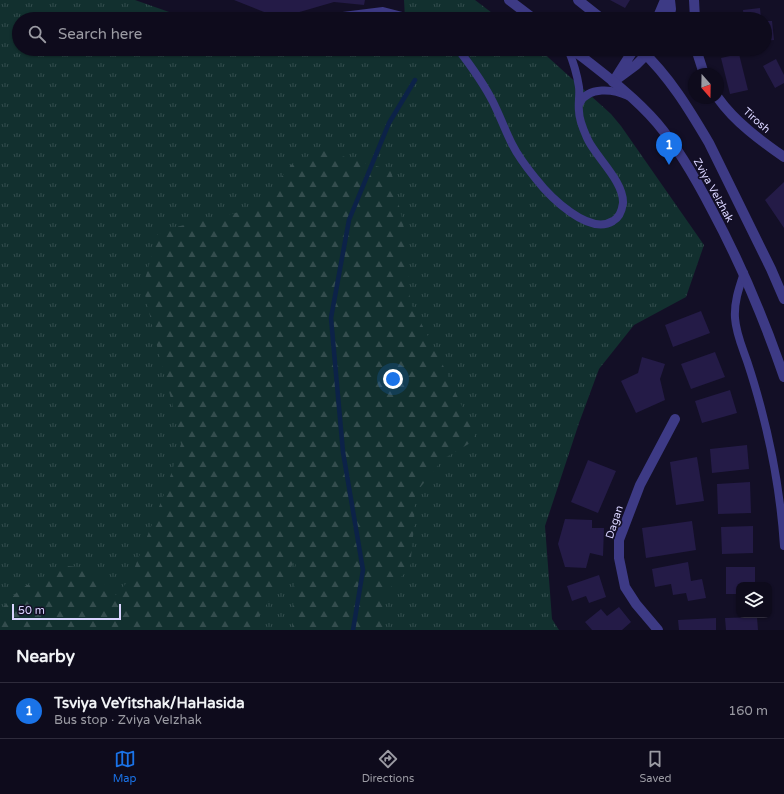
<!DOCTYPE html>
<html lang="en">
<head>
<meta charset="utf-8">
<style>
  :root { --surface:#0e0b1c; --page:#1c1929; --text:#f1f3f6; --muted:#9b9ba3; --line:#2e2b3b; --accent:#1a73e8 }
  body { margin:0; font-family:"Varela Round",sans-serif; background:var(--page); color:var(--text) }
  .controls { position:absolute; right:12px; bottom:12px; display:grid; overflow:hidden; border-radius:8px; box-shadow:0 1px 3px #0004 }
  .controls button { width:36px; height:36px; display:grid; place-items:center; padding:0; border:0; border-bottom:1px solid var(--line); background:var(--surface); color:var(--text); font:20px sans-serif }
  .compass { position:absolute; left:688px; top:68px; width:36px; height:36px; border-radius:50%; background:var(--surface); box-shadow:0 1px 3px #0004; rotate:160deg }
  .scale { position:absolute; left:12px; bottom:10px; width:109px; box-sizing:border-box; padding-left:4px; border:2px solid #d9d4ff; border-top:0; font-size:11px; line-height:14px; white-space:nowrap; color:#d9d4ff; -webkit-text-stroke:3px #130f26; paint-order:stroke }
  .you { position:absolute; left:393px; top:379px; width:14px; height:14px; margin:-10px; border:3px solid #fff; border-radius:50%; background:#1a73e8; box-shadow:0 0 0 6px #1a73e833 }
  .badge { display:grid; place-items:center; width:26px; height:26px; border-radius:50%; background:var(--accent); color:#fff; font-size:13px; font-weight:700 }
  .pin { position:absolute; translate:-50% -33px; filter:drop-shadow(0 1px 2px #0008) }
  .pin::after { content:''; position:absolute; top:21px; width:14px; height:12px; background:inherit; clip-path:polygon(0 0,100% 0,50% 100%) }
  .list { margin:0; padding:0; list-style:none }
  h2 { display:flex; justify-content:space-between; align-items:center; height:52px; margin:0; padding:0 16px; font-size:17px }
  h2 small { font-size:13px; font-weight:400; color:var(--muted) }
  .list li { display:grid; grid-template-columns:26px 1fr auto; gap:12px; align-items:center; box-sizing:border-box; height:56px; padding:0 16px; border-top:1px solid var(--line) }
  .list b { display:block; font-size:15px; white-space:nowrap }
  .list p { margin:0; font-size:13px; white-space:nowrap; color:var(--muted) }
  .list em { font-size:13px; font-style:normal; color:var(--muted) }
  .icon { flex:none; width:22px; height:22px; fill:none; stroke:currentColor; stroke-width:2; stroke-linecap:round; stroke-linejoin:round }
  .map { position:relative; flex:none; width:784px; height:630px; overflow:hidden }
  .search { position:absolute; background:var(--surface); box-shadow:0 1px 3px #0004; left:12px; right:12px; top:12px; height:44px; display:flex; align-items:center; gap:10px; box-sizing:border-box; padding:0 14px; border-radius:22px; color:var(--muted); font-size:15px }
  .sheet { height:108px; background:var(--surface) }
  nav { display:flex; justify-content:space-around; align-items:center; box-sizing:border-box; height:56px; border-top:1px solid var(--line); background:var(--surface); font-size:11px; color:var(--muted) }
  nav a { display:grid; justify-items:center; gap:2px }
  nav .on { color:var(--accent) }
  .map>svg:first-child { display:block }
</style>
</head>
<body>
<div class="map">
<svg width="784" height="630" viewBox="0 0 784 630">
  <defs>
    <pattern id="grass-tufts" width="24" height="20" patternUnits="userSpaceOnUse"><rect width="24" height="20" fill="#12302f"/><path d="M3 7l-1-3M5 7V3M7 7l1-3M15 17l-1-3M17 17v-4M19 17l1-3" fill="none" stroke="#344d4e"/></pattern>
    <pattern id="forest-firs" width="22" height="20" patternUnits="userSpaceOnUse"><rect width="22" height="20" fill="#12302f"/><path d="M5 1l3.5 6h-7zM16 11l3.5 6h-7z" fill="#344d4e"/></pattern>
  </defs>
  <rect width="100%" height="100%" fill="#130f26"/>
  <path fill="url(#grass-tufts)" d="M0,0H135L189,19H19V49H275L291,54L327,49H539L611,114L621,126L704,245L686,297L634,325L599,369L579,423L545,526L552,619L559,630H0Z
    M404,0H475L500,19H405Z"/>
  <path fill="url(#forest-firs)" d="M322,150L368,164L391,170L406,237L410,302L441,361L477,439L443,459L415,494L414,526L410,568L384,594L385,630H293L292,625L296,559L250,630H0V612L4,606L18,591L32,582L67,566L88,568L116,595L130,579L165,492L181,444L174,410L157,346L143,286L158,234L176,227L256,208L292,164Z"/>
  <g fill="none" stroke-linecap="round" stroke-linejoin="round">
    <path stroke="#0c2248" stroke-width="4.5" d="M353,630L363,570L343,452L331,318L349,220L389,123L415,80"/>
  </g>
  <path fill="#241b47" d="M234,0H365L364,5L334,2L279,18Z
    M610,0H630L625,8Z
    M760,8L761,19H744L743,10Z
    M378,16V19H361V18Z
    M765,21H772L774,40L765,41Z
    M739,54L748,90L730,94L721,58Z
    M776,59L784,75V83L775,88L763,66Z
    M784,182V228L765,200Z
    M701,311L710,333L673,347L665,325Z
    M715,352L725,377L691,389L681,364Z
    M642,357L665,364L660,379L665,400L636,413L621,381L638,373Z
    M730,390L737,413L702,423L695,401Z
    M747,445L749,469L712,473L710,449Z
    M697,457L704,501L676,505L670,462Z
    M588,460L616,471L598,513L571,502Z
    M750,482L751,513L718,514L717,484Z
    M565,519L592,520V528H604L603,556L590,553L586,568L565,567L558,544Z
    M692,521L696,550L646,558L642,528Z
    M753,526V553L722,554L721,527Z
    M688,562L691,581L702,579L706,598L688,601L686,593L673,595L671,584L655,587L652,569Z
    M726,567H755V585H739V594H726Z
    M599,575L606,597L589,603L586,596L572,601L567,586Z
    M619,607L631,622L622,630H592L585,622L601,609L607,616Z
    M757,617L758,630H726L725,618Z
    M716,618V630H679L678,620Z"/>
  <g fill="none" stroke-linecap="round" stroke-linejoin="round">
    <path stroke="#3d3a85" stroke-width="8" d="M319,19L383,11L414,19
      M458,49C471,66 484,84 493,102C500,116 505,130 512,144C518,156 527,168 536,179C550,197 589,236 613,221C619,218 622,210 623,203C624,182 597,158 588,140C584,131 579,121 579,111C578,103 580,95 579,87C577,74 573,61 568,49
      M580,103C588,86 614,89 628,96
      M744,273C739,288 734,302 735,318C736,334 743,349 748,364C753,379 757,393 761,408C773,453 781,500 784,546"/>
    <path stroke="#3d3a85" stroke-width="10" d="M694,0L695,19
      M657,19L665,0
      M669,19L671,9L670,0
      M696,49L704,74
      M615,79L634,49
      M613,82L636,65L652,49
      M718,98C735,122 760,140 784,157
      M658,630L636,604L625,587L619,558V540L640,485L675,419"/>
    <path stroke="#3d3a85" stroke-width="10" d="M509,0L534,19
      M578,0L602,19
      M572,49C600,71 634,96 657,123C679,149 696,179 712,210C741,264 764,319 784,377
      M640,49C669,76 689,109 709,143L771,269L784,299"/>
  </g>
  <g text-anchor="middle" stroke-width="3.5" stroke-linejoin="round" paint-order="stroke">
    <g font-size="11" fill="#d9d4ff" stroke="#130f26">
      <text transform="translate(757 120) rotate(42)" y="4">Tirosh</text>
      <text transform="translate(714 190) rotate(61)" y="4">Zviya VeIzhak</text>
      <text transform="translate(614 522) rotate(-72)" y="4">Dagan</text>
    </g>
  </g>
</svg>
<div class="controls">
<button><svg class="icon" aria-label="layers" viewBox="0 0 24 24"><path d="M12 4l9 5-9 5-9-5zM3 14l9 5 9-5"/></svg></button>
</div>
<svg class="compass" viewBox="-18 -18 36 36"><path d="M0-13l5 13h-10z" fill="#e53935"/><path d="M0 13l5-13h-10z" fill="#9b9ba3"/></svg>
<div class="scale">50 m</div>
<div class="you"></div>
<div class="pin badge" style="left:669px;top:165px">1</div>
<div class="search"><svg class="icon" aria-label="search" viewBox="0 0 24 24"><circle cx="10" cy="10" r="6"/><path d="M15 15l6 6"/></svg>Search here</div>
</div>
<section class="sheet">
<h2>Nearby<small></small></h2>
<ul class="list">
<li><span class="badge">1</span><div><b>Tsviya VeYitshak/HaHasida</b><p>Bus stop · Zviya VeIzhak</p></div><em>160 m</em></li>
</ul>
</section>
<nav>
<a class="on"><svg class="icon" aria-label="map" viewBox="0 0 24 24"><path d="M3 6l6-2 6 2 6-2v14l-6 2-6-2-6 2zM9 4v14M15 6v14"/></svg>Map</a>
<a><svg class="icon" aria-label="directions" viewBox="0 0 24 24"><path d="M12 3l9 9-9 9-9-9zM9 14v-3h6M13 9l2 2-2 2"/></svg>Directions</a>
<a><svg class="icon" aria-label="saved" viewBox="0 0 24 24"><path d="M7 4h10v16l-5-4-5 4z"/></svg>Saved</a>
</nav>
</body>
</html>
